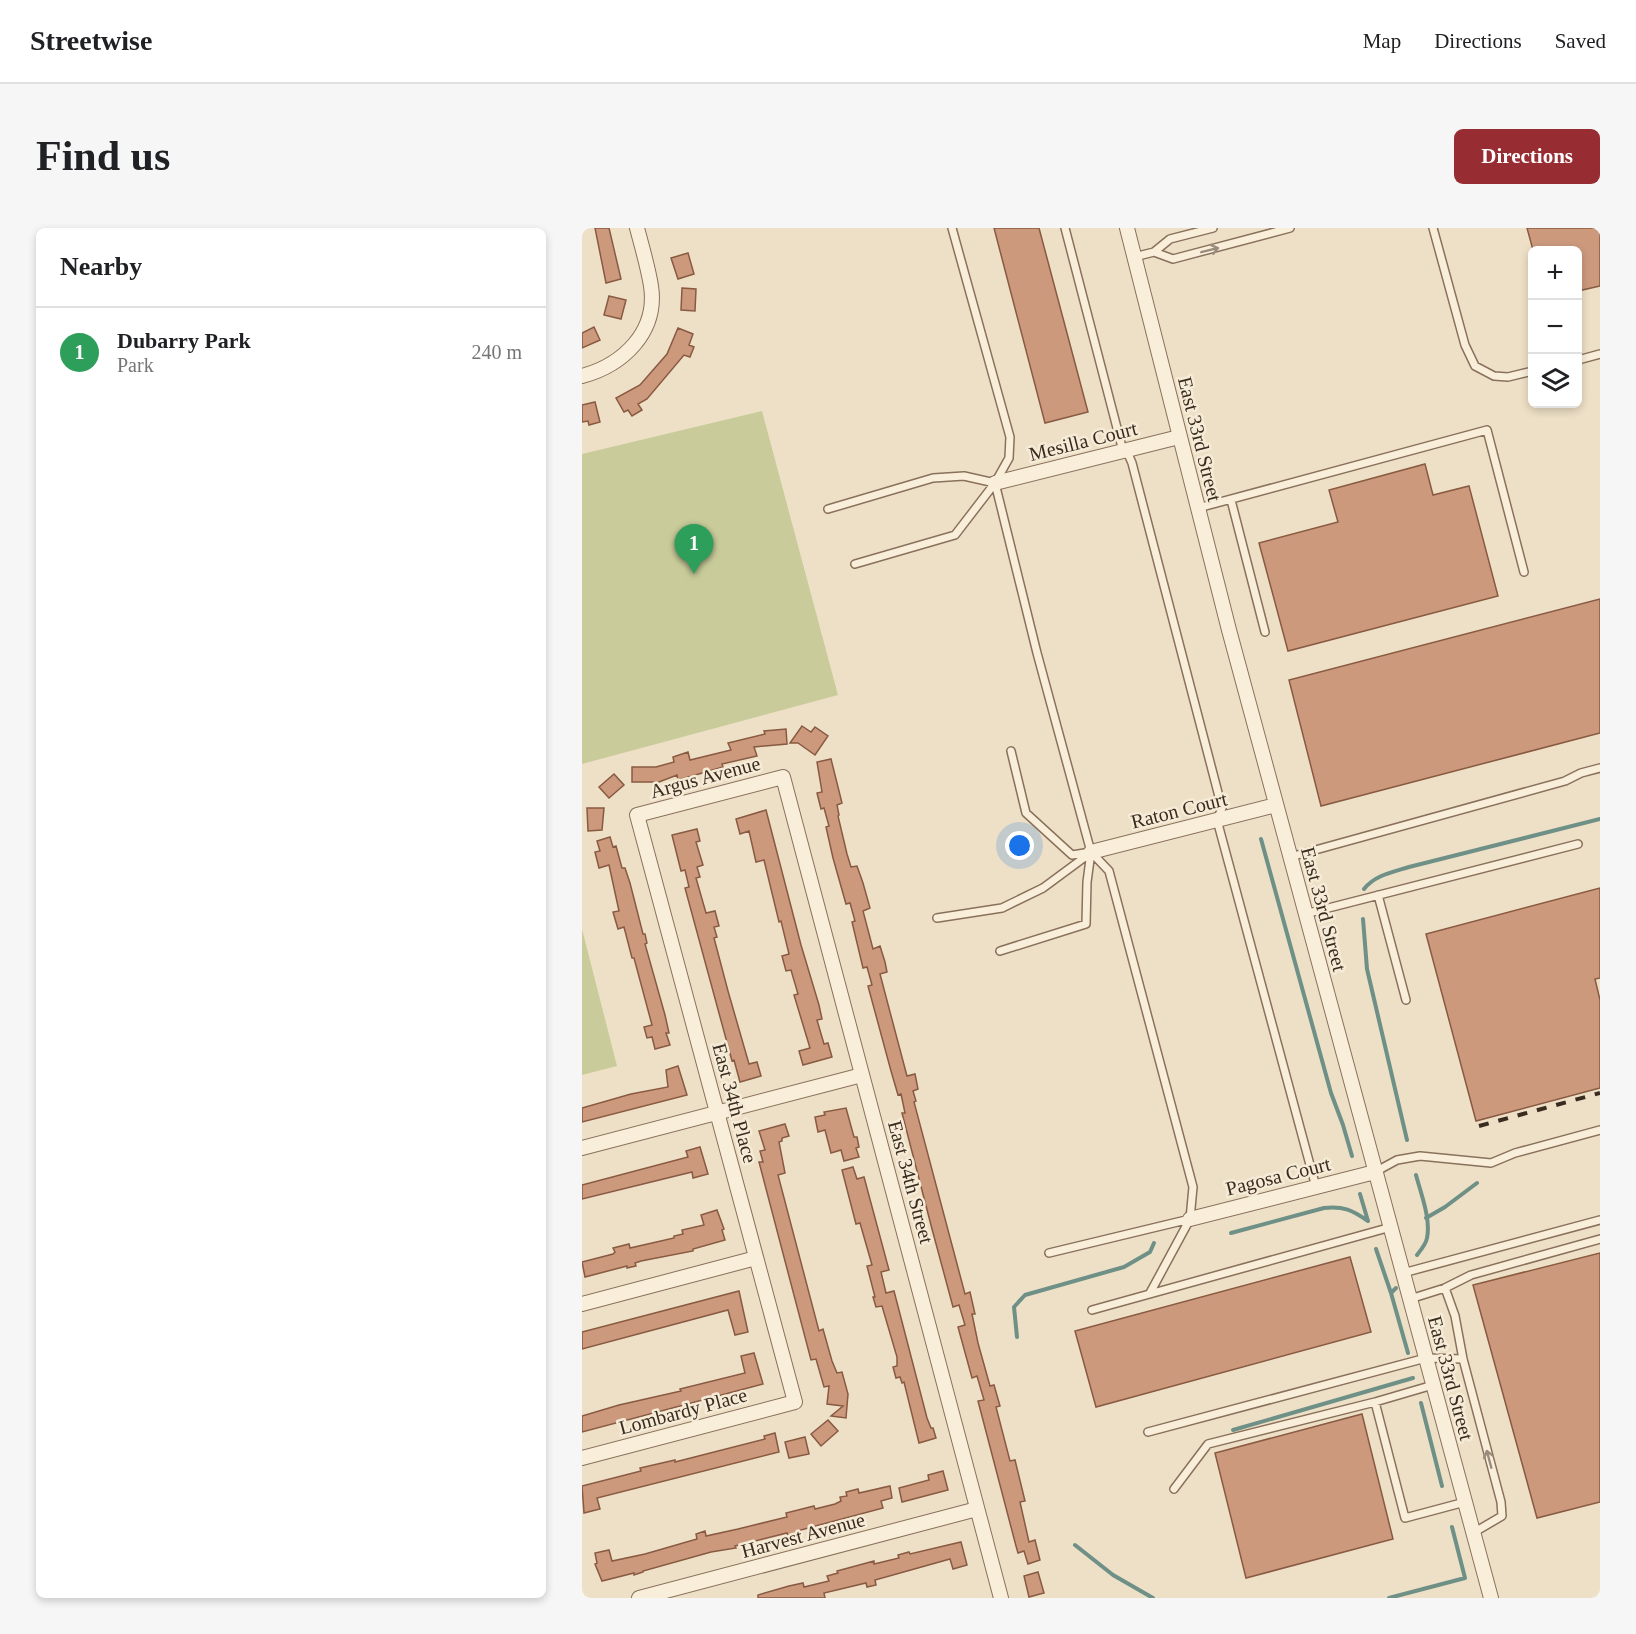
<!DOCTYPE html>
<html lang="en">
<head>
<meta charset="utf-8">
<style>
  :root { --surface:#fff; --page:#f6f6f6; --text:#202124; --muted:#757577; --line:#e0e0e0; --accent:#982c33 }
  body { margin:0; font-family:"Times New Roman",serif; background:var(--page); color:var(--text) }
  .controls { position:absolute; right:18px; top:18px; display:grid; overflow:hidden; border-radius:9px; box-shadow:0 3px 9px #0003 }
  .controls button { width:54px; height:54px; display:grid; place-items:center; padding:0; border:0; border-bottom:2px solid var(--line); background:var(--surface); color:var(--text); font:30px sans-serif }
  .you { position:absolute; left:438px; top:618px; width:21px; height:21px; margin:-15px; border:4px solid #fff; border-radius:50%; background:#1a73e8; box-shadow:0 0 0 9px #1a73e833 }
  .badge { display:grid; place-items:center; width:39px; height:39px; border-radius:50%; background:var(--accent); color:#fff; font-size:20px; font-weight:700 }
  .pin { position:absolute; translate:-50% -50px; filter:drop-shadow(0 2px 3px #0008) }
  .pin::after { content:''; position:absolute; top:32px; width:21px; height:18px; background:inherit; clip-path:polygon(0 0,100% 0,50% 100%) }
  .list { margin:0; padding:0; list-style:none }
  h2 { display:flex; justify-content:space-between; align-items:center; height:78px; margin:0; padding:0 24px; font-size:26px }
  h2 small { font-size:20px; font-weight:400; color:var(--muted) }
  .list li { display:grid; grid-template-columns:39px 1fr auto; gap:18px; align-items:center; box-sizing:border-box; height:90px; padding:0 24px; border-top:2px solid var(--line) }
  .list b { display:block; font-size:22px; white-space:nowrap }
  .list p { margin:0; font-size:20px; white-space:nowrap; color:var(--muted) }
  .list em { font-size:20px; font-style:normal; color:var(--muted) }
  .icon { flex:none; width:33px; height:33px; fill:none; stroke:currentColor; stroke-width:2; stroke-linecap:round; stroke-linejoin:round }
  .map { position:relative; flex:none; width:1018px; height:1370px; overflow:hidden; border-radius:9px }
  header { display:flex; align-items:center; gap:36px; box-sizing:border-box; height:84px; padding:0 30px; background:var(--surface); border-bottom:2px solid var(--line) }
  header strong { font-size:28px }
  nav { display:flex; gap:33px; margin-inline-start:auto; font-size:21px }
  .intro { display:flex; align-items:center; justify-content:space-between; box-sizing:border-box; height:144px; padding:0 36px }
  h1 { margin:0; font-size:42px }
  .button { padding:15px 27px; border-radius:9px; background:var(--accent); color:#fff; font-size:21px; font-weight:700 }
  main { display:flex; gap:36px; padding:0 36px }
  aside { flex:1; background:var(--surface); border-radius:9px; box-shadow:0 3px 9px #0003 }
  .map>svg:first-child { display:block }
</style>
</head>
<body>
<header>
<strong>Streetwise</strong>
<nav><a>Map</a><a>Directions</a><a>Saved</a></nav>
</header>
<div class="intro"><h1>Find us</h1><a class="button">Directions</a></div>
<main>
<aside>
<h2>Nearby<small></small></h2>
<ul class="list">
<li><span class="badge" style="background:#2e9e5b">1</span><div><b>Dubarry Park</b><p>Park</p></div><em>240 m</em></li>
</ul>
</aside>
<div class="map">
<svg width="1018" height="1370" viewBox="0 0 1018 1370">
  <rect width="100%" height="100%" fill="#eee0c6"/>
  <path fill="#c9cc9a" d="M180,183L256,467L0,536V226Z
    M0,701L35,838L0,847Z"/>
  <g fill="none" stroke-linecap="round" stroke-linejoin="round">
    <path stroke="#6e9086" stroke-width="4" d="M679,611L749,865L761,897L770,928
      M782,661C793,647 811,644 827,639L1018,591
      M781,691L785,741L825,912
      M834,947C839,966 849,991 845,1010C844,1016 839,1022 835,1027
      M778,966L786,993
      M844,990L863,979L895,955
      M649,1005L742,980C762,978 770,982 786,993
      M794,1021L809,1065
      M814,1060L809,1065L826,1125
      M435,1109L432,1079L443,1067L542,1039L568,1024L572,1015
      M839,1175L860,1258
      M651,1202L831,1150
      M493,1317L531,1347L571,1370
      M807,1370L883,1350L870,1299"/>
  </g>
  <path fill="#cc997d" stroke="#885a42" stroke-width="1.5" d="M13,0H27L39,51L24,55Z
    M412,0H457L506,184L463,195Z
    M945,0H1018V58L996,63V22H951Z
    M106,25L112,46L96,51L89,30Z
    M100,60L114,61L113,83L99,82Z
    M27,68L44,72L39,91L22,87Z
    M12,99L18,112L0,120V105Z
    M96,100L111,106L107,117L112,119L108,129L102,127L65,171L56,176L60,182L50,188L46,182L42,184L34,170L58,157L85,126Z
    M13,174L18,194L7,197L6,193L0,194V177Z
    M843,236L851,267L887,258L916,368L706,423L677,315L756,294L747,262Z
    M1018,371V505L739,578L707,452Z
    M220,498L229,504L233,499L246,508L233,527L216,515H208Z
    M204,501L205,516L172,519L175,528L140,536L141,539L96,552L95,547L77,554H50V539H74L92,534L91,529L106,524L108,532L149,522L146,515L183,506L182,503Z
    M249,531L260,575L255,577L257,587L256,588L265,626L269,639L275,638L281,655L288,680L281,683L291,721L298,718L303,734L305,744L298,746L308,784L325,848L333,846L336,861L331,863L334,873L332,874L383,1066L388,1064L393,1086H390L396,1115L408,1158L412,1157L418,1178L414,1179L428,1233L433,1232L443,1273L438,1274L447,1314L453,1312L458,1332L446,1336L442,1323L436,1325L434,1318L396,1173L402,1172L395,1148L390,1150L376,1099L383,1097L377,1077L371,1079L350,1001L320,885H323L319,866L316,867L309,843L286,758L290,757L285,739L281,740L270,694L273,693L268,675L264,676L251,630L244,599L247,598L242,580L239,581L235,565L240,564L235,534Z
    M32,546L42,557L27,570L17,559Z
    M5,580H22L20,602L6,603Z
    M184,582L219,717L237,777L240,791L235,792L242,816L246,815L250,829L221,837L217,823L228,820L212,767L216,766L209,742L204,743L200,728L207,726L199,693L197,694L182,632L174,634L167,603L158,606L154,591Z
    M115,601L118,613L114,614L121,637L115,639L118,649L114,650L124,685L133,683L137,698L132,699L135,709L132,710L146,763L167,836L175,834L179,848L158,854L152,832L150,833L103,660L107,659L103,642L99,643L90,607Z
    M28,609L31,619L34,618L40,640H43L48,655L61,706H63L65,715L63,716L83,787L87,805H84L88,817L73,821L70,809L65,810L62,799L70,797L52,730H50L42,699L36,701L31,684L37,683L27,637L17,640L13,624L18,623L15,613Z
    M1018,660V750L1013,751L1018,772V860L894,893L844,706Z
    M96,838L105,867L0,894V880L49,866L86,859L84,842Z
    M264,880L272,909H275L277,919L274,920L277,929L262,933L259,922L249,925L243,902L236,904L233,889L243,887L242,884Z
    M203,896L207,908L200,910V913L197,914L203,945L196,947L237,1103L241,1101L250,1133L255,1145L260,1144L266,1166L264,1190L249,1188L261,1178L245,1176L247,1158L242,1159L234,1131L229,1132L177,934H181L178,923L183,922L177,903Z
    M118,919L126,946L111,950L110,944L0,971V957L106,929L104,923Z
    M271,939L275,951L282,949L307,1042L299,1044L304,1065L312,1063L345,1190L349,1200H351L354,1210L337,1215L322,1154L320,1155L318,1149L314,1150L311,1139L315,1138V1129L300,1078L294,1079L291,1069H293L285,1038L290,1037L278,995L274,996L260,942Z
    M135,982L142,1001L140,1002L143,1012L111,1021V1023L59,1033L53,1035L54,1038L45,1040V1038L3,1049L0,1034L31,1026L33,1024L31,1020L47,1016L48,1020L92,1010V1008L101,1006L100,1002L122,997L119,987Z
    M1018,1025V1274L955,1290L891,1057Z
    M768,1029L789,1104L514,1179L493,1103Z
    M157,1063L166,1104L153,1107L146,1082L0,1121V1104Z
    M172,1125L181,1156L0,1204V1188L37,1177L99,1163L98,1161L163,1145L159,1128Z
    M780,1186L811,1311L664,1350L633,1225Z
    M246,1192L256,1203L239,1218L229,1206Z
    M193,1205L197,1224L15,1270L18,1281L2,1285L0,1258L59,1243L58,1240L93,1232V1234L183,1211L182,1208Z
    M223,1209L227,1226L207,1230L203,1214Z
    M361,1243L366,1262L320,1274L317,1260L347,1252L346,1247Z
    M308,1258L310,1270L299,1273L301,1280L215,1303V1306L206,1308L205,1305L153,1318L154,1320L129,1324L61,1343V1344L52,1347V1345L20,1353L13,1336L15,1335L13,1325L27,1322L30,1333L63,1326L115,1311L114,1306L123,1303L124,1308L156,1301L205,1289L204,1285L232,1278L233,1281L253,1276L259,1273L258,1269L265,1268L264,1264L276,1261L277,1265Z
    M379,1314L385,1337L371,1341L368,1331L293,1352L294,1357L285,1359L284,1355L242,1365L243,1370H176V1367L207,1358L221,1355L222,1359L247,1353L245,1348L256,1345L255,1343L292,1333V1336L317,1330L316,1327L327,1324L328,1326Z
    M456,1344L462,1365L447,1369L442,1348Z"/>
  <g fill="none" stroke-linecap="round" stroke-linejoin="round">
    <defs>
      <path id="lane" d="M483,0L541,223L547,228L550,235L640,580L635,592L734,959
        M851,0L883,117L893,138L912,148L926,149L951,143
        M572,24L591,31L708,0
        M552,29L572,24L588,11L631,0
        M996,132L1018,126
        M413,255L455,425L509,624L490,627L444,585L429,523
        M649,272L683,404
        M616,280L905,202L942,344
        M246,281L351,250L382,248L413,255
        M273,336L373,307L413,255L427,230L428,209L370,0
        M509,624L527,643L611,959L608,991L568,1065
        M708,629L983,553L999,545L1018,540
        M796,667L824,772
        M723,686L996,616
        M355,690L420,680L461,660L507,626
        M418,723L504,696L505,654L509,624
        M793,944L815,932L838,928L909,935L933,925L1018,902
        M467,1025L608,991
        M821,1045L1018,992
        M863,1060L889,1047L1018,1011
        M828,1071L863,1060L873,1088L881,1131L919,1274L920,1288L891,1305
        M510,1082L809,999
        M793,1174L823,1290L883,1274
        M566,1204L844,1130L881,1131
        M592,1261L626,1216L793,1174L851,1157"/>
      <path id="street" d="M545,0L647,402L909,1370
        M0,148C41,137 76,104 69,58C66,39 60,19 55,0
        M413,255L597,209
        M509,624L694,577
        M0,920L280,847
        M608,991L793,944
        M0,1076L174,1030
        M0,1230L213,1174L55,587L201,549L419,1370
        M57,1370L395,1281"/>
    </defs>
    <use href="#lane" stroke="#89715c" stroke-width="10"/>
    <use href="#street" stroke="#89715c" stroke-width="16"/>
    <use href="#lane" stroke="#f9eeda" stroke-width="7"/>
    <use href="#street" stroke="#f9eeda" stroke-width="14"/>
    <path stroke="#3a2b1f" stroke-width="4" stroke-dasharray="10 10" stroke-linecap="butt" d="M897,898L1018,865"/>
  </g>
  <defs><path id="oneway-shaft" d="M-6 0H5M1.5-3L5.5 0L1.5 3" fill="none" stroke-width="1.6" stroke-linecap="round" stroke-linejoin="round" transform="scale(1.5)"/></defs>
  <g stroke="#9a8c7c">
    <use href="#oneway-shaft" transform="translate(628 22) rotate(-14)"/>
    <use href="#oneway-shaft" transform="translate(907 1231) rotate(-105)"/>
  </g>
  <g text-anchor="middle" stroke-width="5" stroke-linejoin="round" paint-order="stroke">
    <g font-size="20" fill="#3a2b1f" stroke="#f5ebd6">
      <text transform="translate(618 211) rotate(76)" y="7">East 33rd Street</text>
      <text transform="translate(501 213) rotate(-14)" y="7">Mesilla Court</text>
      <text transform="translate(123 549) rotate(-15)" y="7">Argus Avenue</text>
      <text transform="translate(597 582) rotate(-14)" y="7">Raton Court</text>
      <text transform="translate(742 681) rotate(75)" y="7">East 33rd Street</text>
      <text transform="translate(153 875) rotate(75)" y="7">East 34th Place</text>
      <text transform="translate(696 948) rotate(-14)" y="7">Pagosa Court</text>
      <text transform="translate(329 954) rotate(75)" y="7">East 34th Street</text>
      <text transform="translate(869 1150) rotate(75)" y="7">East 33rd Street</text>
      <text transform="translate(101 1183) rotate(-15)" y="7">Lombardy Place</text>
      <text transform="translate(221 1307) rotate(-15)" y="7">Harvest Avenue</text>
    </g>
  </g>
</svg>
<div class="controls">
<button>+</button>
<button>−</button>
<button><svg class="icon" aria-label="layers" viewBox="0 0 24 24"><path d="M12 4l9 5-9 5-9-5zM3 14l9 5 9-5"/></svg></button>
</div>
<div class="you"></div>
<div class="pin badge" style="left:112px;top:346px;background:#2e9e5b">1</div>
</div>
</main>
</body>
</html>
